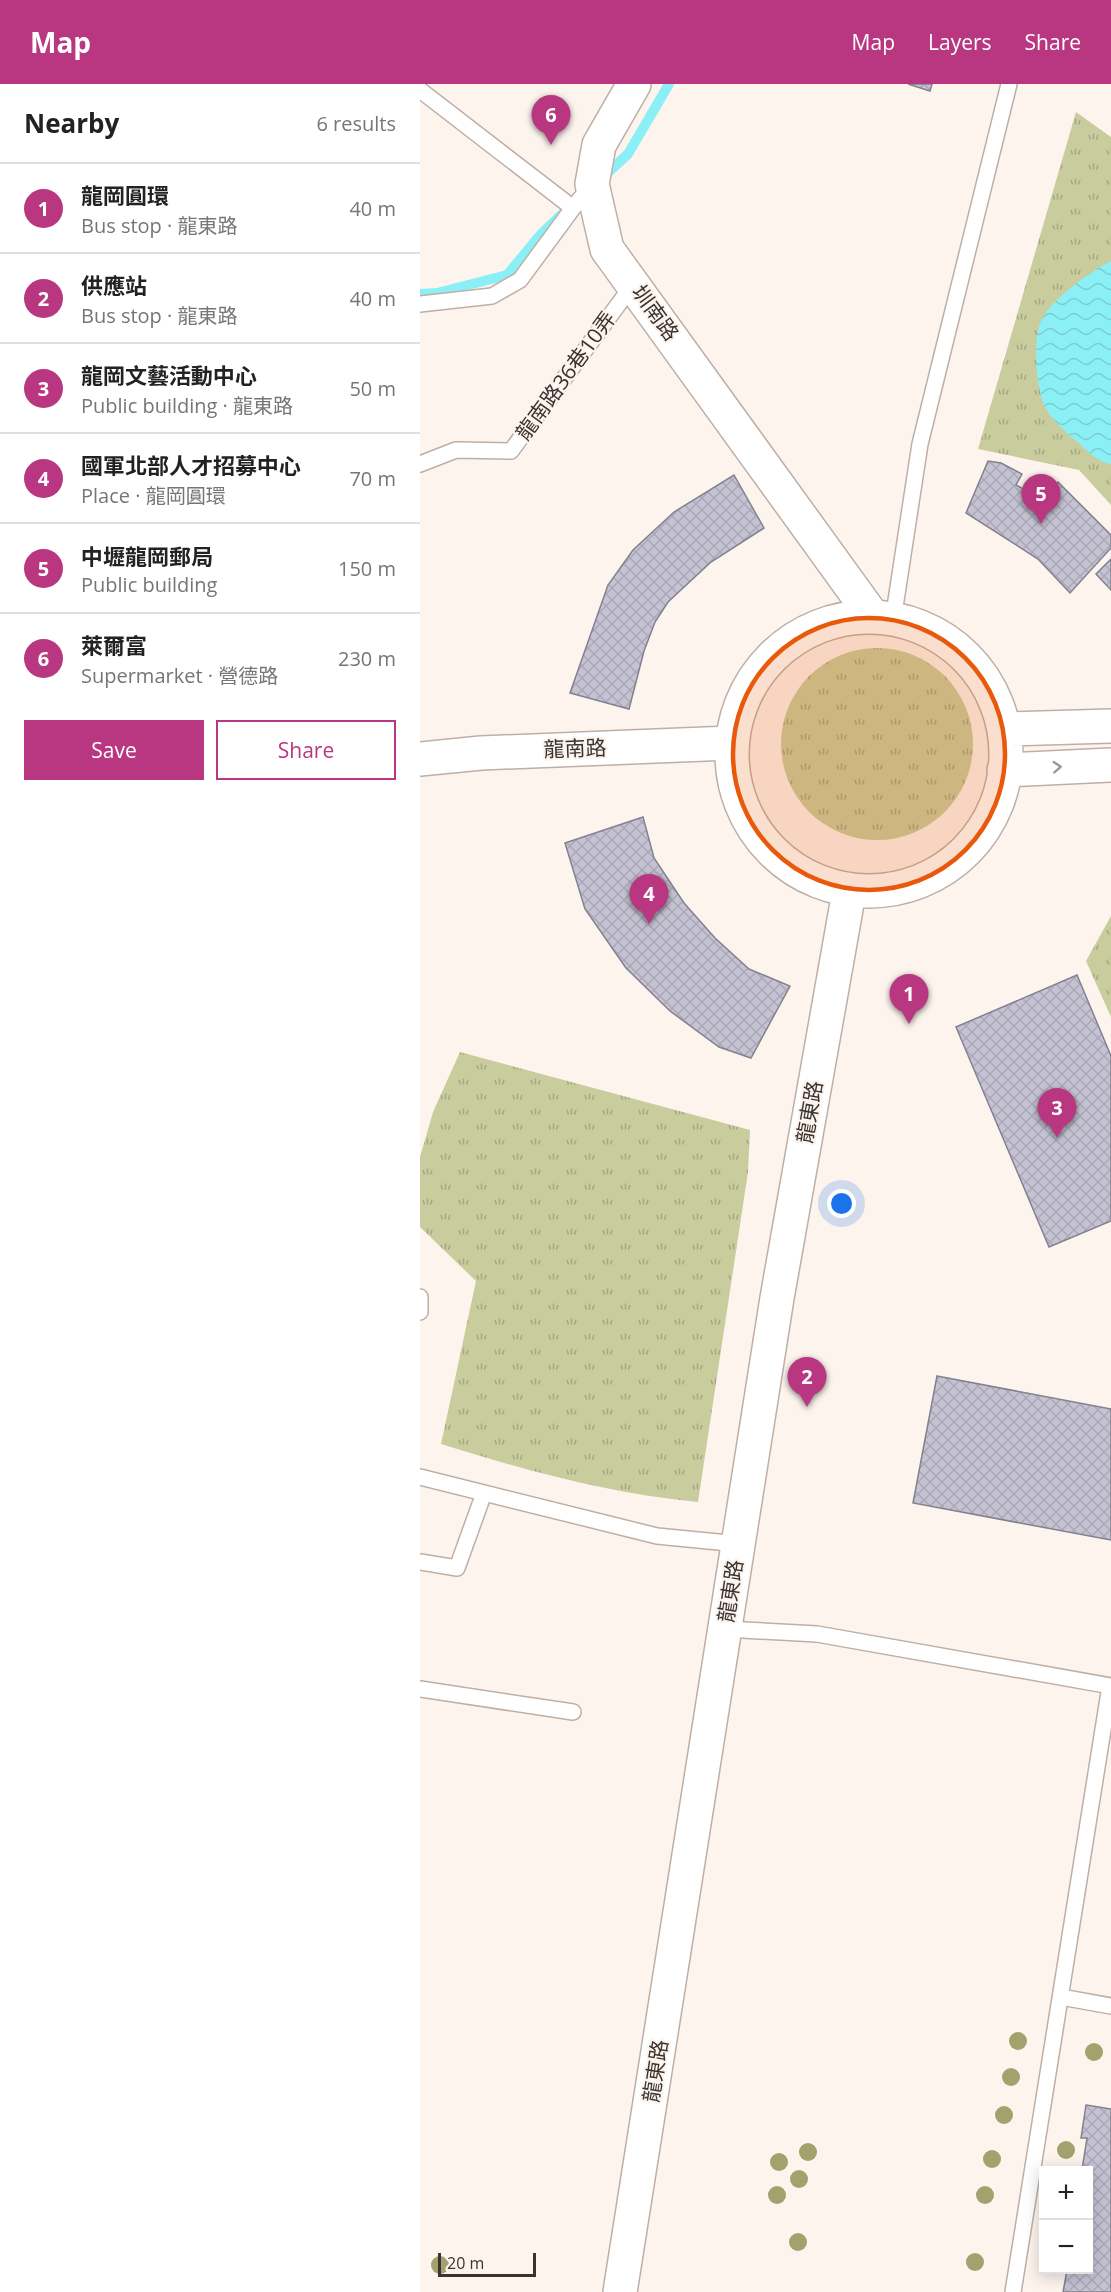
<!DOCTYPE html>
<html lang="en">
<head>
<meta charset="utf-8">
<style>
  :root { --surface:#fff; --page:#f2f2f2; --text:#222; --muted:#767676; --line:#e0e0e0; --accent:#b93780 }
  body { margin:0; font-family:"Open Sans","Noto Sans TC",sans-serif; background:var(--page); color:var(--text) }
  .controls { position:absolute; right:18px; bottom:18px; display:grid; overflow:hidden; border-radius:0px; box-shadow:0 3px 15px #0003 }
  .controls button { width:54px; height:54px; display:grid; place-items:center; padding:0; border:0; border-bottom:2px solid var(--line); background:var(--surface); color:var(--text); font:30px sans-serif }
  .scale { position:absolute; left:18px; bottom:15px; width:98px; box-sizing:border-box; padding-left:6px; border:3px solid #3a3430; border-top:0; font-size:16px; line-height:21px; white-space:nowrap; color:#3a3430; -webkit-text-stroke:4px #fdf4ee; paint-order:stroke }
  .you { position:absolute; left:422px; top:1120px; width:21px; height:21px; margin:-15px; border:4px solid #fff; border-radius:50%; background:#1a73e8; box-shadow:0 0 0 9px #1a73e833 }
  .badge { display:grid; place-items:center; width:39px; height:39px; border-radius:50%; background:var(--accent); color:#fff; font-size:20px; font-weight:700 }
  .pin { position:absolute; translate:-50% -50px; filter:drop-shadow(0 2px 3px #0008) }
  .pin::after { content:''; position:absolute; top:32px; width:21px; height:18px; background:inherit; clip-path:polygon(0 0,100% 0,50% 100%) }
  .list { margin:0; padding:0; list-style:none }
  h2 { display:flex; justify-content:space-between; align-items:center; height:78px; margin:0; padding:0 24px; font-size:26px }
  h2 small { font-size:20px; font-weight:400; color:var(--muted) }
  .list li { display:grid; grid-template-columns:39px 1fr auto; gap:18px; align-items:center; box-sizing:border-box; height:90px; padding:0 24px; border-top:2px solid var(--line) }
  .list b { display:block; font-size:22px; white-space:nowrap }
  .list p { margin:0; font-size:20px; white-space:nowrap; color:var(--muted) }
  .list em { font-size:20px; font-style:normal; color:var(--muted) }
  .actions { display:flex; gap:12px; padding:18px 24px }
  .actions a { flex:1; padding:14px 0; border:2px solid var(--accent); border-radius:0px; text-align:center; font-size:21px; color:var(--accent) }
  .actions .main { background:var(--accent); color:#fff }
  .map { position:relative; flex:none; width:691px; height:2208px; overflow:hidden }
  header { display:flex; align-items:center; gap:36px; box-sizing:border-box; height:84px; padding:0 30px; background:var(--accent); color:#fff }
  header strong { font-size:28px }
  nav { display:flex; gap:33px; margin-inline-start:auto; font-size:21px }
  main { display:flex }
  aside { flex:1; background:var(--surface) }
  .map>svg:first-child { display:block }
</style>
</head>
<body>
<header>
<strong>Map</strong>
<nav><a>Map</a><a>Layers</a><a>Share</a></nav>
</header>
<main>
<aside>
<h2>Nearby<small>6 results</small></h2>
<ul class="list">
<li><span class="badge">1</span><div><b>龍岡圓環</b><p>Bus stop · 龍東路</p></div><em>40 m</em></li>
<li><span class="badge">2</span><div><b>供應站</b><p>Bus stop · 龍東路</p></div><em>40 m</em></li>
<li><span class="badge">3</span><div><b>龍岡文藝活動中心</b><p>Public building · 龍東路</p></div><em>50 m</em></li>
<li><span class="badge">4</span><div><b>國軍北部人才招募中心</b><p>Place · 龍岡圓環</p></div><em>70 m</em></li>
<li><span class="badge">5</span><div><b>中壢龍岡郵局</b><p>Public building</p></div><em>150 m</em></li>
<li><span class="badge">6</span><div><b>萊爾富</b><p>Supermarket · 營德路</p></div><em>230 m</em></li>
</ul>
<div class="actions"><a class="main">Save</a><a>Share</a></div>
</aside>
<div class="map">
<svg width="691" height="2208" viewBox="0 0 691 2208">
  <defs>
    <pattern id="grass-tufts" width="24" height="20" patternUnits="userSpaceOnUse" patternTransform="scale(1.5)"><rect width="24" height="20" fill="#c9cd9e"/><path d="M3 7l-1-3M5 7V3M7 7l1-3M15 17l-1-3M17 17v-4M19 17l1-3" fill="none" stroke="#a4a781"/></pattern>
    <pattern id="water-waves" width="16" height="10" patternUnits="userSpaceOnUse" patternTransform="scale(1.5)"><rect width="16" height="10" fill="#8bf0f6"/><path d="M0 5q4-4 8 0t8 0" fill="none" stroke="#79ced3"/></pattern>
    <pattern id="building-cross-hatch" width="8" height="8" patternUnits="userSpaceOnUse" patternTransform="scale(1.5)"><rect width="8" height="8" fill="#c5c3d3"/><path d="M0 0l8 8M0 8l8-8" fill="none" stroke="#aaa8b5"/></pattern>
  </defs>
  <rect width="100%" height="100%" fill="#fdf4ee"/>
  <path fill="url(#grass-tufts)" d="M656,28L691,53V421L659,386L558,365Z
    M361 660a96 96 0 1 1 192 0a96 96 0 1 1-192 0Z
    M691,832V933L666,877Z
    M40,968L330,1046L328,1088L278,1418C190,1410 104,1386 21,1360L56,1197L0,1143V1073L13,1028Z"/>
  <path fill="url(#water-waves)" d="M691,177V380C680,379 669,369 661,361C649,351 634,338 626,325C616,307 612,253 622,235C632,215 671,187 691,177Z"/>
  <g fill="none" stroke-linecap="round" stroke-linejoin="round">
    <path stroke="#8bf0f6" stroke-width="10" d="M182,94L208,70L249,0
      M0,210L17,209L87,191L122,149L143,129"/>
  </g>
  <path fill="url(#building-cross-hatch)" stroke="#82818f" stroke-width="1.5" d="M488,0H512L510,7Z
    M568,377L581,379L602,390L596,401L621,415L638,398L691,451V464L650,509L618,475L546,429Z
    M314,391L344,444L291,478L248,518L235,538L224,567L209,625L150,609L188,501L213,466L254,428Z
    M691,475V506L676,490Z
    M223,733L234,774L264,819L295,854L329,885L370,902L331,974L299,963L250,927L206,884L165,825L145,759Z
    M657,891L691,972V1137L629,1163L536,943Z
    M517,1292L691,1325V1456L493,1419Z
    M666,2021L691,2025V2208H643L647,2186H668V2086H662L667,2054H661Z"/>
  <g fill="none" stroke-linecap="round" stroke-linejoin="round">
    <defs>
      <path id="lane" d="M0,6L153,124L172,100
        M0,220L72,212L100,196L153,124
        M0,380L36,366L91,367L214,199
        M473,536L500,360L589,0
        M0,1213V1228
        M0,1393L237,1452L319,1460
        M0,1478L37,1484L64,1409
        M305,1545L397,1550L691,1602
        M0,1605L153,1628
        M641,1913L691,1922
        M593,2208L690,1602"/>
      <path id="secondary" d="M214,0L179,61L172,100L187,165L451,530
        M312 670a137 137 0 1 1 274 0a137 137 0 1 1-274 0Z
        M584,645L691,642
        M0,675L61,669L310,659
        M584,686L691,681
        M200,2208L357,1214L429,808"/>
    </defs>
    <use href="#lane" stroke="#beafa6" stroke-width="18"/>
    <use href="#secondary" stroke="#beafa6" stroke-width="36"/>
    <use href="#lane" stroke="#fff" stroke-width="15"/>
    <use href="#secondary" stroke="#fff" stroke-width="33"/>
  </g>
  <g fill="#a3a16d">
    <circle cx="598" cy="1957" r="9"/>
    <circle cx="674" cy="1968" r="9"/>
    <circle cx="591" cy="1993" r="9"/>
    <circle cx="584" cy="2031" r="9"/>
    <circle cx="646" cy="2066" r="9"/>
    <circle cx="388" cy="2068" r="9"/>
    <circle cx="572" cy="2075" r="9"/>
    <circle cx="359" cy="2078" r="9"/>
    <circle cx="379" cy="2095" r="9"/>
    <circle cx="357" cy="2111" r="9"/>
    <circle cx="565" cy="2111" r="9"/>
    <circle cx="378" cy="2158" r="9"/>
    <circle cx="555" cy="2178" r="9"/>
    <circle cx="20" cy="2181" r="9"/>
  </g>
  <defs><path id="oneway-chevron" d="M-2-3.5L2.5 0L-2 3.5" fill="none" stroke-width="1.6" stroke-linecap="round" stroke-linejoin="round" transform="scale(1.5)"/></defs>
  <use stroke="#9c9a98" href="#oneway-chevron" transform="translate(637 683) rotate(-3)"/>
  <path fill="#e8590c" fill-opacity="0.2" stroke="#e8590c" stroke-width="4.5" stroke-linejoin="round" d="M313 670a136 136 0 1 1 272 0a136 136 0 1 1-272 0Z"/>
  <g text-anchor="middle" stroke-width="4.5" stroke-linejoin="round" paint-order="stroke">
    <g font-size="21" fill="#3a3430" stroke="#fdf4ee">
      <text transform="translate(235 229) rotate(54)" y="7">圳南路</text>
      <text transform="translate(146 292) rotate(-54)" y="7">龍南路36巷10弄</text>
      <text transform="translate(155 665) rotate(-2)" y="7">龍南路</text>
      <text transform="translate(390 1028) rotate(-80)" y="7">龍東路</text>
      <text transform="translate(311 1507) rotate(-81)" y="7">龍東路</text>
      <text transform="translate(236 1987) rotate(-81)" y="7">龍東路</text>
    </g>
  </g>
</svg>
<div class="controls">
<button>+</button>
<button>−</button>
</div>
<div class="scale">20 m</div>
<div class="you"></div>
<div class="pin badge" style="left:489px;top:940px">1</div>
<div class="pin badge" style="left:387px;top:1323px">2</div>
<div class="pin badge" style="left:637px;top:1054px">3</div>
<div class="pin badge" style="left:229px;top:840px">4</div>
<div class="pin badge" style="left:621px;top:440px">5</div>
<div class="pin badge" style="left:131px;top:61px">6</div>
</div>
</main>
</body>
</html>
